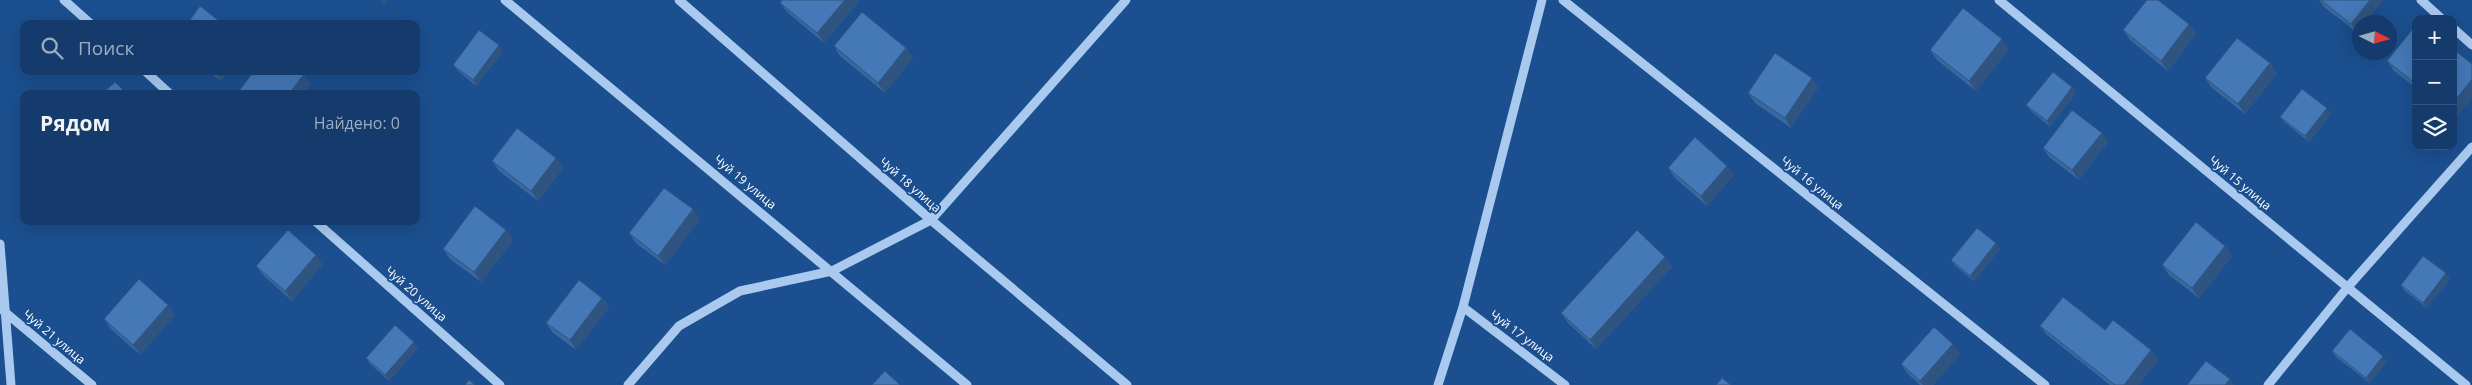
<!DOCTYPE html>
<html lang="ru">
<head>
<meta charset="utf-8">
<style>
  :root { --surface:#143b6b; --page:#1d4271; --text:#f1f3f6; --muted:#9dadc1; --line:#33557e }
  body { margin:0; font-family:"Open Sans",sans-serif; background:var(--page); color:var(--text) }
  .controls { position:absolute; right:15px; top:15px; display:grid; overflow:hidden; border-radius:10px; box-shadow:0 5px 20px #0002 }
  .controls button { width:45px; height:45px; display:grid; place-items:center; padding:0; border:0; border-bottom:1px solid var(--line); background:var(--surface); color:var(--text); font:25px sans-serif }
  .compass { position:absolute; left:2352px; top:15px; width:45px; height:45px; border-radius:50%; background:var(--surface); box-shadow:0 5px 20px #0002; rotate:95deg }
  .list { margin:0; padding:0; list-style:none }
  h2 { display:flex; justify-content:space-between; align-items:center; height:65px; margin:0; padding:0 20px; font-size:21px }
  h2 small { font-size:16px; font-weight:400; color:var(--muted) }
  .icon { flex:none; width:28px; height:28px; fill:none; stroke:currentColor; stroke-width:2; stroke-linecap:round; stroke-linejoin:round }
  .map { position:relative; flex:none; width:2472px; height:385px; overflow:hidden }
  .search { position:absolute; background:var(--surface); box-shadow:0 5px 20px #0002; left:20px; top:20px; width:400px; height:55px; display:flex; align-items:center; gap:12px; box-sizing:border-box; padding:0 18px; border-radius:10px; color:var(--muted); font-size:19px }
  .panel { position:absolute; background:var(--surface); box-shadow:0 5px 20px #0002; left:20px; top:90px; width:400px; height:135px; border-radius:10px }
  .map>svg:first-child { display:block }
</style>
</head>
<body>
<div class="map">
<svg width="2472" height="385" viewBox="0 0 2472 385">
  <rect width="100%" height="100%" fill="#1b4f8f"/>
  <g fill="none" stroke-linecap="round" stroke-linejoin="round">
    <path stroke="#a9c9ee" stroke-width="9" d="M64,0L91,24
      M505,0L967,385
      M679,0L931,220L1127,385
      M1563,0L2045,385
      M1999,0L2466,385
      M2421,0L2442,19
      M2453,28L2472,45
      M145,71L170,94
      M315,221L500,385
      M0,244L11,385
      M1463,307L1565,385
      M0,308L92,385
      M628,385L679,326L740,291L832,271L931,220L1126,0
      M1438,385L1463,307L1542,0
      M2268,385L2347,288L2472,147"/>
  </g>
  <path fill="#3a679d" d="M782,0H856L858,2L824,43L787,12L780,3Z
    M2319,0H2384L2360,22V31L2358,33L2324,7Z
    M2189,24L2196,34L2168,71L2130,40L2123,30Z
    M2416,25V88L2394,71L2387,61Z
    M834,46L906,48L913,58L885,93L840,56Z
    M2009,49L1976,91L1937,60L1930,50Z
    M503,51L476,86L457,70L453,65Z
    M2270,63L2277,73L2245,114L2212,88L2205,78Z
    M208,71H228L221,81Z
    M1812,78L1818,88L1791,128L1755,103L1748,93Z
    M2072,87L2076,93L2050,127L2030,110L2026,105Z
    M2331,114L2309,142L2284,122L2280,117Z
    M2108,142L2079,180L2049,157L2043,148Z
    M556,158L563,168L538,201L499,171L492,161Z
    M1668,168L1734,175L1707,206L1675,178Z
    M700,219L665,265L636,243L629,233Z
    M506,230L513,240L481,282L450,259L443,249Z
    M1996,243L2000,249L1974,281L1955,266L1951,260Z
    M2225,246L2232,256L2199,298L2169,275L2162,265Z
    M1665,257L1672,267L1596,349L1568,323L1561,313Z
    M323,264L292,301L263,275L256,266Z
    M2450,279L2427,308L2405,291L2401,285Z
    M602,298L609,307L576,350L553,333L546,323Z
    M168,305L175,315L140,355L111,329L104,319Z
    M2040,326L2105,330L2151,350L2158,360L2138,385H2110L2047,335Z
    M418,348L389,381L370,364L366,358Z
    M2332,351L2387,361L2370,383L2336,357Z
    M1960,354L1933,385H1920L1908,374L1901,364Z"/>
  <path fill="#305480" d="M380,0H388L384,5Z
    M845,0H856L858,2L824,43L817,33Z
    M2370,0H2384L2366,22H2360V31L2358,33L2351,24Z
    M2189,24L2196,34L2168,71L2161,61Z
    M2002,39L2009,49L1976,91L1969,81Z
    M499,45L503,51L476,86L473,80Z
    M906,48L913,58L885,93L878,83Z
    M2270,63L2277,73L2245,114L2238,104Z
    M214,71H228L221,81Z
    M304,74L311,84L304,94H289Z
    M1812,78L1818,88L1791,128L1785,118Z
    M2472,79V98L2455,119L2453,117V103Z
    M2072,87L2076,93L2050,127L2047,121Z
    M2327,108L2331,114L2309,142L2305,136Z
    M2102,133L2108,142L2079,180L2072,170Z
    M556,158L563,168L538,201L531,191Z
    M1727,166L1734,175L1707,206L1701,196Z
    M693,209L700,219L665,265L658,256Z
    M506,230L513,240L481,282L474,272Z
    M1996,243L2000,249L1974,281L1970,276Z
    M2225,246L2232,256L2199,298L2192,288Z
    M316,255L323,264L292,301L285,291Z
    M1665,257L1672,267L1596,349L1590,340Z
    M2446,273L2450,279L2427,308L2423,303Z
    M602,298L609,307L576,350L570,340Z
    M168,305L175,315L140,355L133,345Z
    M414,342L418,348L389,381L385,375Z
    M1953,344L1960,354L1933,385H1923L1920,381Z
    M2151,350L2158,360L2138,385H2124Z
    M2383,356L2387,361L2370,383L2366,378Z
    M2230,379L2234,385H2225Z"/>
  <path fill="#4478b7" stroke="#305480" d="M782,0H845L817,33L780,3Z
    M2147,0H2158L2189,24L2161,61L2123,30Z
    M2321,0H2370L2351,24Z
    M200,6L223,24H187Z
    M1963,8L2002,39L1969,81L1930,50Z
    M862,12L906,48L878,83L834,46Z
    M2416,25V84L2387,61Z
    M479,30L499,45L473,80L453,65Z
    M2237,38L2270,63L2238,104L2205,78Z
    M2453,49L2472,64V79L2453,103Z
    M1775,53L1812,78L1785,118L1748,93Z
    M254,71H300L304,74L289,94H243L239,91Z
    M2053,72L2072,87L2047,121L2026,105Z
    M115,82L127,94H102Z
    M2302,89L2327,108L2305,136L2280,117Z
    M2072,110L2102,133L2072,170L2043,148Z
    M517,128L556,158L531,191L492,161Z
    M1695,137L1727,166L1701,196L1668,168Z
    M664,188L693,209L658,256L629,233Z
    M475,206L506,230L474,272L443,249Z
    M2196,222L2225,246L2192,288L2162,265Z
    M1977,228L1996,243L1970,276L1951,260Z
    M288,230L316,255L285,291L256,266Z
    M1637,230L1665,257L1590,340L1561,313Z
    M2423,256L2446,273L2423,303L2401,285Z
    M139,279L168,305L133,345L104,319Z
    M579,280L602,298L570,340L546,323Z
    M2063,297L2105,330L2113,320L2151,350L2124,385H2115L2040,326Z
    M395,325L414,342L385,375L366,358Z
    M1934,327L1953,344L1920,381L1901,364Z
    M2350,329L2383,356L2366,378L2332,351Z
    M2206,361L2230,379L2225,385H2187Z
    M885,371L900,385H872Z
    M1722,378L1731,385H1716Z
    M469,380L475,385H465Z"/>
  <g text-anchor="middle" stroke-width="4" stroke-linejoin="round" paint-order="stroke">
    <g font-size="12" fill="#fff" stroke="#1b4f8f">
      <text transform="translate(745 182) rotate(40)" y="4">Чуй 19 улица</text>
      <text transform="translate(1812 183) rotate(39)" y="4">Чуй 16 улица</text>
      <text transform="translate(2240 183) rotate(40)" y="4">Чуй 15 улица</text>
      <text transform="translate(910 185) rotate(41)" y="4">Чуй 18 улица</text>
      <text transform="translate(416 294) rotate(41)" y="4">Чуй 20 улица</text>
      <text transform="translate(1522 336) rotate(37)" y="4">Чуй 17 улица</text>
      <text transform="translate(54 337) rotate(40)" y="4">Чуй 21 улица</text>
    </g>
  </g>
</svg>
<div class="controls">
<button>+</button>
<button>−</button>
<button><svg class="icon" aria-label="layers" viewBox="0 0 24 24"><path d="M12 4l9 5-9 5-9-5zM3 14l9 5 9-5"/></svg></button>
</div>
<svg class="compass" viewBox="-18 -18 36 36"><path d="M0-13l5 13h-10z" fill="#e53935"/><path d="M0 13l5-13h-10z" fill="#9dadc1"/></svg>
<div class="search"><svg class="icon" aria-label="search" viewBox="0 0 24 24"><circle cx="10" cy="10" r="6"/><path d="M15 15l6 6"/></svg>Поиск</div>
<section class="panel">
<h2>Рядом<small>Найдено: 0</small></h2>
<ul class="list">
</ul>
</section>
</div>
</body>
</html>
